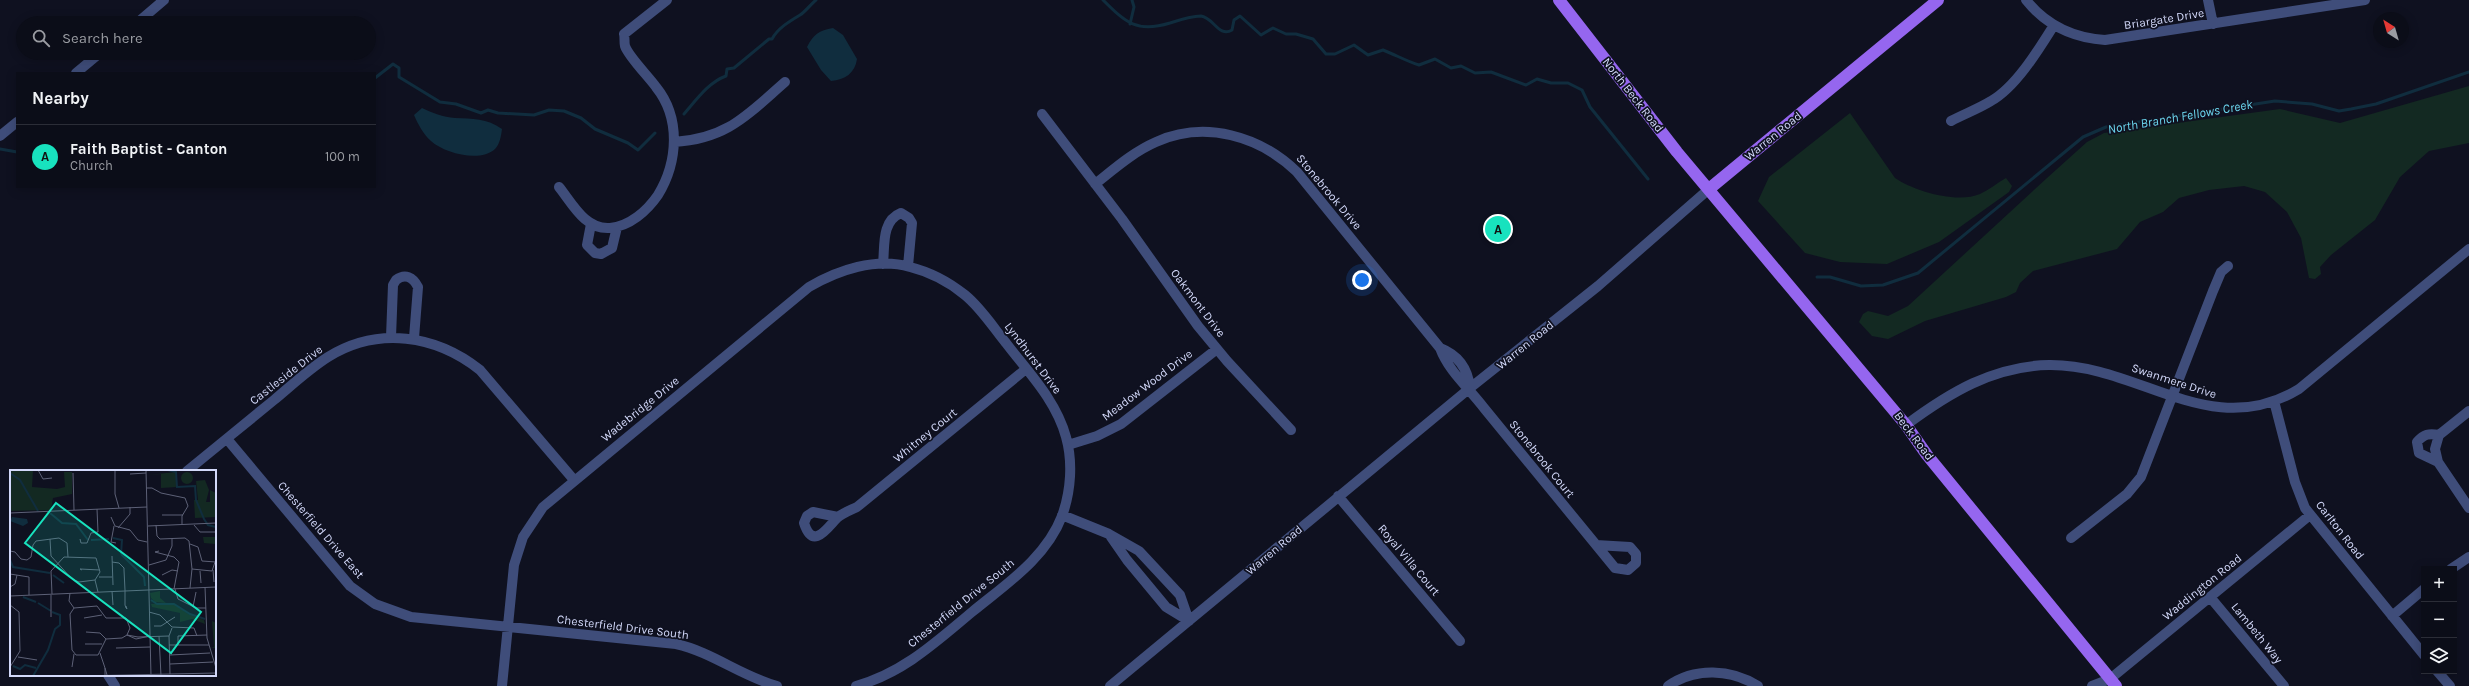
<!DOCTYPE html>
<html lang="en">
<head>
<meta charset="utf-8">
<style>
  :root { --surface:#0b0d18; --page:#141621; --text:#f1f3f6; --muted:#9a9ca2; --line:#2b2d37; --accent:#18e2be }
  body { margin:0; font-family:Karla,sans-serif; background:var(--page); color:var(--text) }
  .controls { position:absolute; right:12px; bottom:12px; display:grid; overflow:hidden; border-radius:0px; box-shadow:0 2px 10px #0003 }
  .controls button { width:36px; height:36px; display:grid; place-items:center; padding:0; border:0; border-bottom:1px solid var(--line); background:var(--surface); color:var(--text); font:20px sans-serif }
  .compass { position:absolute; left:2373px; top:12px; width:36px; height:36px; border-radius:50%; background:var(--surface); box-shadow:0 2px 10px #0003; rotate:323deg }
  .you { position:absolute; left:1362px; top:280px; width:14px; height:14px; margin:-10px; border:3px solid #fff; border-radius:50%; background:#1a73e8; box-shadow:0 0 0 6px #1a73e833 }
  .badge { display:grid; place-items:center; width:26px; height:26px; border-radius:50%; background:var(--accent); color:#111; font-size:13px; font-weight:700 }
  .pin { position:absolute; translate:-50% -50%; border:2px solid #fff; box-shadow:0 1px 4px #0006 }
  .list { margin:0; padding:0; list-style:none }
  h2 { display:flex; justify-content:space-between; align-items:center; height:52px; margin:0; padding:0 16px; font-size:17px }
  h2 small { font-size:13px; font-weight:400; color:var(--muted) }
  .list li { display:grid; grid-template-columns:26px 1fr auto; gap:12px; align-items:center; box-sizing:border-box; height:64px; padding:0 16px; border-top:1px solid var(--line) }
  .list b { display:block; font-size:15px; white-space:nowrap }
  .list p { margin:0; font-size:13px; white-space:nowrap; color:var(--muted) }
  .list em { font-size:13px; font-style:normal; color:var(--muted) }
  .icon { flex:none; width:22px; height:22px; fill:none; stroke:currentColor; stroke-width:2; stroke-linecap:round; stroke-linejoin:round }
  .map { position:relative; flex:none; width:2469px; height:686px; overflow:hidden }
  .search { position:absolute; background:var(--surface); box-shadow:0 2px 10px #0003; left:16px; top:16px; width:360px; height:44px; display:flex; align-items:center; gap:10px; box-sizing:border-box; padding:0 14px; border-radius:22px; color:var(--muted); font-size:15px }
  .panel { position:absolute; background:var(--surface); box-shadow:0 2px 10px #0003; left:16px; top:72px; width:360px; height:116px; border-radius:0px }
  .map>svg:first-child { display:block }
</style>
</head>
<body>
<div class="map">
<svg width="2469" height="686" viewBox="0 0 2469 686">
  <rect width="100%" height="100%" fill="#0f1120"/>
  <path fill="#132922" d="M2469,86V143L2429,151L2400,177L2375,220L2331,255L2320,267L2321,274L2315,279L2309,278L2301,238L2287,212L2265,192L2244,186L2209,190L2179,198L2163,212L2140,222L2117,249L2033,271L2020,283L2016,292L2006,297L1925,321L1888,339L1872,336L1859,322L1863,314L1868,311L1888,316L1908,306L2047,178L2087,142L2104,133L2280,109L2340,123Z
    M1850,113L1895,178C1914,191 1957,204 1980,194C1989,190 1997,183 2006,178L2012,186L2009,192L1939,242L1887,264L1840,262L1805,253L1758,201L1769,177Z"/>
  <path fill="#102d3e" d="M833,28L843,35L857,59C855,73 845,80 831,81L821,70L807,47C813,35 819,30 833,28Z
    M422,108C432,113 443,117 455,118C472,119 487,118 502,129C501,136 500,144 495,149C480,163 444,153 431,141C423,134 418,124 414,115Z"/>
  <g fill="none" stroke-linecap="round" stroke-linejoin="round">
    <path stroke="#102d3e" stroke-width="3" d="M1103,0C1126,23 1137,33 1170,23C1179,20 1191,16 1201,16C1213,17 1219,38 1232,30L1234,20L1240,16L1261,35L1273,28L1286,34H1296L1313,39L1326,54H1335L1354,45L1368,55L1383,50C1396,55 1406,61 1419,65L1435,59L1451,68L1461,66L1475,73L1491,72L1526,85L1537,79L1551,83H1568L1582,90L1590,107L1648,179
      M1130,24L1134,7L1132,0
      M375,78L393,64L399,68V77L440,102L456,104L481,113L488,110L498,113L534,115L549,110L564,111L581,118L595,129L628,143L638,150L655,133
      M684,114C697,99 709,82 726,76L727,69L734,68L769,39H772C778,28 790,21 800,15C805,12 811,4 816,0
      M0,149L17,152
      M1817,277H1830L1861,286L1883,285L1918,273L2083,137L2106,127L2275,101L2312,104L2339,111L2351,109L2376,104L2469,72"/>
    <path stroke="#3f4d7a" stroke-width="10" d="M2026,0C2046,25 2074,38 2105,40L2365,0
      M2208,0L2213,24
      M137,23L164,0
      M76,73L100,53
      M1042,114L1122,219L1198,326L1227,361L1291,430
      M1951,121C1964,114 1978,109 1991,101C2016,87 2039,49 2054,25
      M0,136L17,122
      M674,142C727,139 747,115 785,82
      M1095,184C1114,169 1133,152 1156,142C1205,120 1260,136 1297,172L1440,348C1449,372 1469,388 1484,408L1615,568L1628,570L1636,563V554L1630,547L1596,545
      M559,187C572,203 585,230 610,228C630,226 647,211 658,195C678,162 681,118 656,87C649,77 628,56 625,46C624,42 625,37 624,34L667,0
      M591,224L587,245L595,253L601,254L612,248L617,227
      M883,264C885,246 881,221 901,213L909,218L912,223L908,266
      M391,337L393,285L396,280C405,273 413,277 418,287L414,338
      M1440,348C1458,355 1468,369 1470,388
      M2274,401L2295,482L2305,508L2424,655
      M2469,411L2439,435C2429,433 2424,434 2417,442L2419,453L2438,462L2469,508
      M1906,425C1949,393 1993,366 2049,365C2140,364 2210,443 2299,389L2469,249
      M227,439L350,586L375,604L411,617L676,644C712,652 741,676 777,686
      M1068,445L1097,436L1121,424L1217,349
      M2438,462L2435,449L2439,435
      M187,471C216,447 245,424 274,400C292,385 309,369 328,357C378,326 436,335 480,370L574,480
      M1338,496L1460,641
      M1062,515L1109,534L1139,551L1180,595L1189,621
      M838,517L813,512L807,516L804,523C813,551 827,528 837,518C842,513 851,510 857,507L1026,369
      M1111,537L1127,560L1166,607L1189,621
      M2071,538L2127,494L2141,477L2213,291L2221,272L2228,266
      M2451,569L2469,557
      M2210,597L2284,686
      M2392,616L2424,589
      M2437,671L2450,686
      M108,675L115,686
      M502,686L514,565L523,537L543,507L809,287C838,270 876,257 910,267C930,272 949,282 965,295C981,308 993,327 1006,343C1028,372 1056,400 1066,437C1073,462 1071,491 1062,516C1046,558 1006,584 972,612C936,642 903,673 856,686
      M1110,686L1470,388L1598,286L1709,189
      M1668,686C1695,667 1731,669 1758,686
      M2092,686L2110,679L2310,515"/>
    <path stroke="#9566ef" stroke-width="12" d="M1559,0L1677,152L1906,425L1927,455L2116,686
      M1709,189L1938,0"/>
  </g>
  <g text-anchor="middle" stroke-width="3.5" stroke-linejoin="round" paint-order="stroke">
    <g font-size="12" fill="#d3d9fa" stroke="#0f1120">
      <text transform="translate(2164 19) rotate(-9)" y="4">Briargate Drive</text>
      <text transform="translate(1633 95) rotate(52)" y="4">North Beck Road</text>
      <text transform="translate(1773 136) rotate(-39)" y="4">Warren Road</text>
      <text transform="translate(1329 192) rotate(50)" y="4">Stonebrook Drive</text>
      <text transform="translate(1198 303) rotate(53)" y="4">Oakmont Drive</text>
      <text transform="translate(1525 345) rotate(-39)" y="4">Warren Road</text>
      <text transform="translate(1033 358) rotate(53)" y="4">Lyndhurst Drive</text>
      <text transform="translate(286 375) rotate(-38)" y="4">Castleside Drive</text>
      <text transform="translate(2174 381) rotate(18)" y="4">Swanmere Drive</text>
      <text transform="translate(1147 385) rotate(-37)" y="4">Meadow Wood Drive</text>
      <text transform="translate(640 409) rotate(-39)" y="4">Wadebridge Drive</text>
      <text transform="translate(925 435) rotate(-39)" y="4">Whitney Court</text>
      <text transform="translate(1914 436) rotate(53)" y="4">Beck Road</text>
      <text transform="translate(1542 459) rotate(51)" y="4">Stonebrook Court</text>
      <text transform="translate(321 530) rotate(49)" y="4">Chesterfield Drive East</text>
      <text transform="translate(2340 530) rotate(52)" y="4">Carlton Road</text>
      <text transform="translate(1274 550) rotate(-40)" y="4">Warren Road</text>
      <text transform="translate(1409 560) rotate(50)" y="4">Royal Villa Court</text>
      <text transform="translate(2202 587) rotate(-39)" y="4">Waddington Road</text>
      <text transform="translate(961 603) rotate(-39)" y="4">Chesterfield Drive South</text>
      <text transform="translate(623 627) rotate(7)" y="4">Chesterfield Drive South</text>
      <text transform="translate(2257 633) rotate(51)" y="4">Lambeth Way</text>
    </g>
    <g font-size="13" font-style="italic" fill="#6cd7ef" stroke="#0f1120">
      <text transform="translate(2180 116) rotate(-10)" y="5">North Branch Fellows Creek</text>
    </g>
  </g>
  <g transform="translate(10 470)">
    <rect width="206" height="206" fill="#0f1120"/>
    <path d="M0,0H23L22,17L47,19L55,17L54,2H62V24L43,28L41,40L0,41ZM166,2L167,17L151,18V4L138,5ZM171 8a6 6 0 1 1 12 0a6 6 0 1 1-12 0ZM195,10L199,20L196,32H200V20L206,23V47L185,48L184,30H188L186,11ZM193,67H206V81L205,74L194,73ZM150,121V128L156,133L145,132L141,128L140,123ZM141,134H164L178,144L194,150L195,154L182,149L170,152V143L142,137ZM202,151L206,153V183L205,178H201L204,177Z" fill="#132922"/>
    <path d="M2,47L17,49L18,53L13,56L0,51Z" fill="#102d3e"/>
    <path fill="none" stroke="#102d3e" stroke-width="2" d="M158,0L166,2L167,17L185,16L186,30L194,49L198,55L206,57M0,3L10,10L28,41M40,43L52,53L66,54L78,70M103,68L112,70L111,84M81,70L99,69M111,84L134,107L135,116M0,90L3,97L40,103M43,105L54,113M13,127L26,132M141,130L147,134H164L180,144L195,149M28,133L41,141M3,196L10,199L15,195L26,198M23,206L38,180L45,159L50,155V145L42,142"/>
    <path fill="none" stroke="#5d6177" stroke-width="1" d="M28,0L33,9L42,8M105,0V24L109,38M136,0L141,206M63,3L64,40M120,4L136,3M136,18H142L151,23L175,28L178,36L172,46V54M0,43L137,37M152,45H173M101,47L105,56L120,60L128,70L137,72M146,55L147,66L150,69L175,68L179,71L182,99L180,118M184,55L190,62H206M104,56L101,72L106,73M138,56L206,53M108,58L120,44V37M40,69L41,86L62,109L69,112L85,110M70,69L71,73H77L81,63L88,62L87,39M180,74L188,77L192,91L206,92M0,81L5,82L11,89L17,90L21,87L23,75L26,71L49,68L57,73L58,87M149,81L145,82L164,87L169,92L164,119M102,86L103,115M102,92L109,93L114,98V100L115,120V135L116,138L117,139L116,136M139,95L156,90L162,76V69M182,99L202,101L205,92M72,100L70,99L90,100M203,100L204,112M190,101L191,113M0,104L19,107V125M152,105L162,100L168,101M89,107H102M85,110L88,122M0,117L5,114L7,105M195,117L197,168L206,198M165,119L168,129L186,138H196M138,120L206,117M102,121L103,135M60,123L59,131L64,138M42,124L41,101L54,87L86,88L90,102L85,110M41,125V147M0,126L138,120M0,135L9,142L10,181L0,197M183,137L186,122M64,138L60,144L62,180L66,185H88L96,169L112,168L117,165M64,138L87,136L96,148H116L120,158L117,165M139,142L150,145L162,157L184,158L187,166M74,148L92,145M144,156H151L165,147M76,162L90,163L96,169M117,165L128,167L159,166M117,165L126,169L140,166M149,166L151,206M75,174H92M159,175H199M168,175V166L197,165M106,178L140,177M90,183L95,198M160,185L200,183M8,187L27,190M160,194L203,192M62,197L64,184M160,204L159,166L162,158M95,205V198L97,205M70,206L206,203"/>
    <path fill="#18e2be" fill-opacity="0.15" stroke="#18e2be" stroke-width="2" d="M46,33L191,142L161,183L15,73Z"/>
    <rect width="206" height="206" fill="none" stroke="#d3d9fa" stroke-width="2"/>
  </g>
</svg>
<div class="controls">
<button>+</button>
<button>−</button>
<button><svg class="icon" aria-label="layers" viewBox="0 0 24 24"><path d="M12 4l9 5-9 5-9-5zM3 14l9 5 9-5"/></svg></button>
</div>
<svg class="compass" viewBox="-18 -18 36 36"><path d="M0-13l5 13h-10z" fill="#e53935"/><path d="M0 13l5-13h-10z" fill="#9a9ca2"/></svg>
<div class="you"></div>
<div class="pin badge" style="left:1498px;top:229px">A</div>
<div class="search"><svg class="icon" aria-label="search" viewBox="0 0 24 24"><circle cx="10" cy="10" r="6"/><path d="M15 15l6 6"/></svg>Search here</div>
<section class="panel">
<h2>Nearby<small></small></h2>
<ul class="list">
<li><span class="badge">A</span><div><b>Faith Baptist - Canton</b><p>Church</p></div><em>100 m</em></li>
</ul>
</section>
</div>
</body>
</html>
